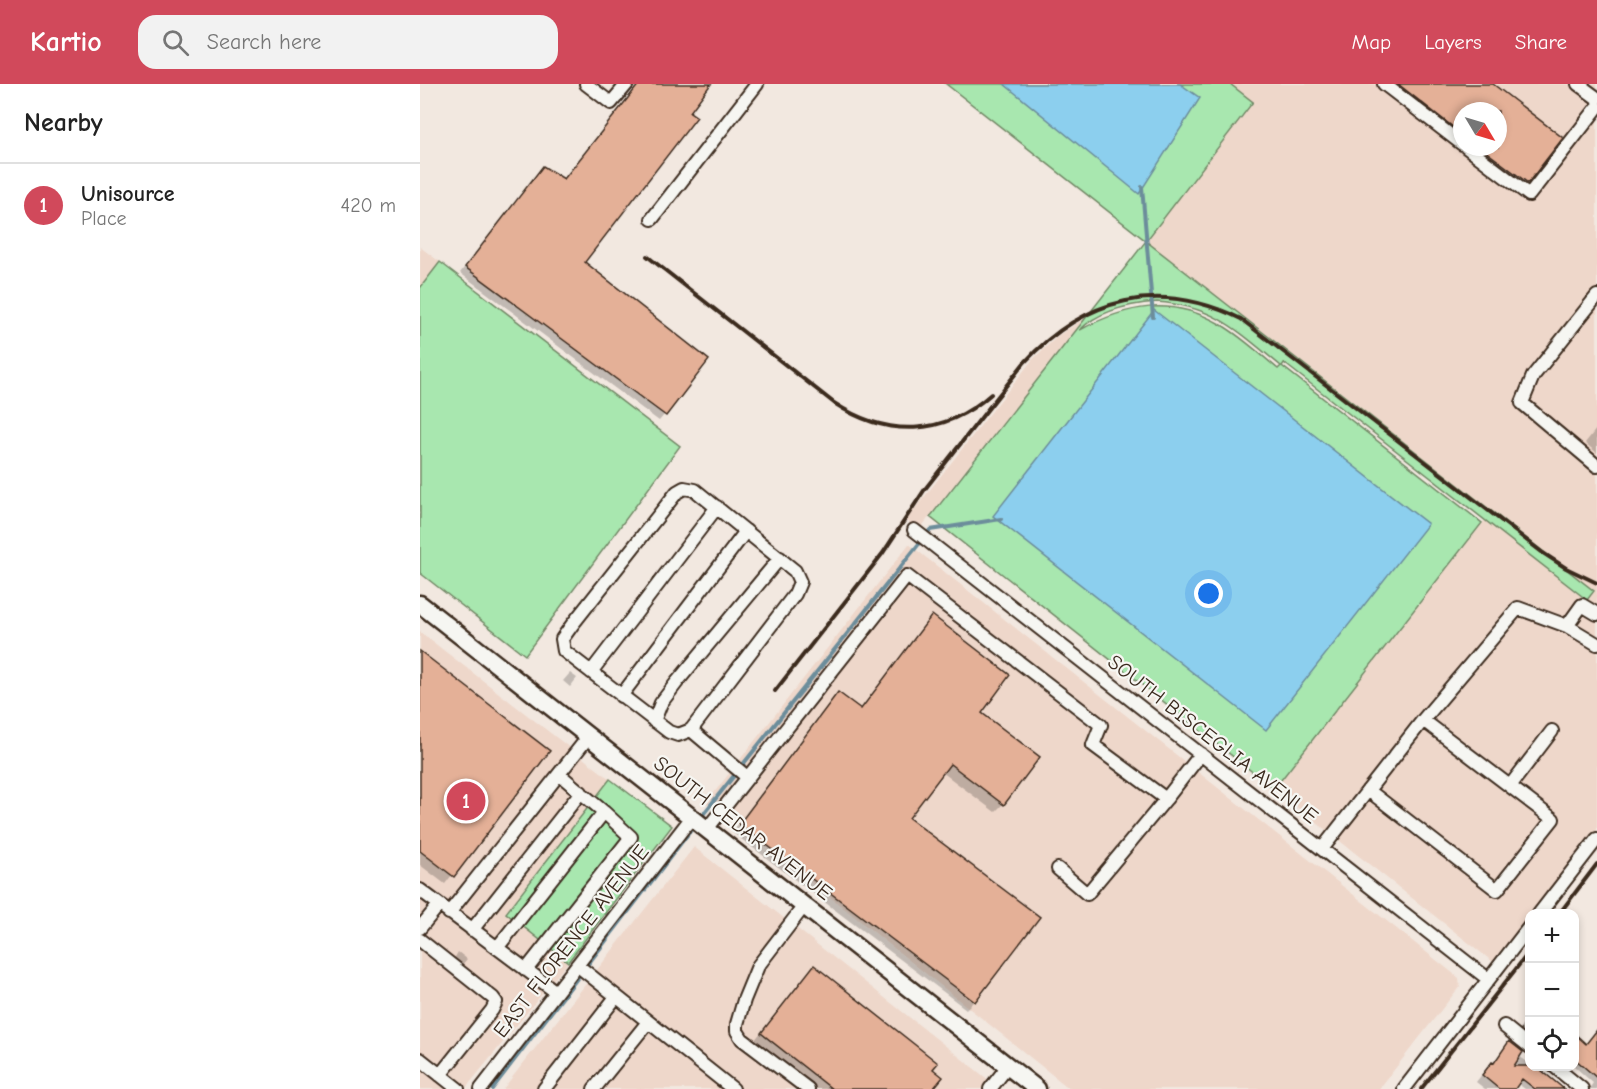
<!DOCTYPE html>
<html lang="en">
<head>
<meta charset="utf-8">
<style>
  :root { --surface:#fff; --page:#f2f2f2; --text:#222; --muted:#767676; --line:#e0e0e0; --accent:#d1495b }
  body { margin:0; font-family:"Comic Neue",sans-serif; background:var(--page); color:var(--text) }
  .controls { position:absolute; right:18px; bottom:18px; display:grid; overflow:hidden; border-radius:12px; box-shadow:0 3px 9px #0003 }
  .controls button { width:54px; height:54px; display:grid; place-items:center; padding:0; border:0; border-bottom:2px solid var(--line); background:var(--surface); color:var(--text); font:30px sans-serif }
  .compass { position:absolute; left:1033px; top:18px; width:54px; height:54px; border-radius:50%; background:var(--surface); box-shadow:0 3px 9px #0003; rotate:128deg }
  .you { position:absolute; left:789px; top:510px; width:21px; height:21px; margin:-15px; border:4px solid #fff; border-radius:50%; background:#1a73e8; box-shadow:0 0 0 9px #1a73e833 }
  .badge { display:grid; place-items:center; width:39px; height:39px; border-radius:50%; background:var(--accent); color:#fff; font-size:20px; font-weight:700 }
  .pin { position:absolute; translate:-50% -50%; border:3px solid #fff; box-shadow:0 2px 6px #0006 }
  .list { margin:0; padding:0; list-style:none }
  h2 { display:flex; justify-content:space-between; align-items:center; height:78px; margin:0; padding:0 24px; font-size:26px }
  h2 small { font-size:20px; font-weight:400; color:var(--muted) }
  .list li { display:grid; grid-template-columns:39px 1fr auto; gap:18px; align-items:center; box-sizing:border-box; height:84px; padding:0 24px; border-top:2px solid var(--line) }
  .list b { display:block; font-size:22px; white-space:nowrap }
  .list p { margin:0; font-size:20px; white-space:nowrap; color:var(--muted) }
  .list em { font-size:20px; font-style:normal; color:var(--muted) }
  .icon { flex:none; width:33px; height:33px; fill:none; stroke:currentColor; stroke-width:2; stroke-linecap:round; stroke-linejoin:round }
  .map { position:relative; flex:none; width:1177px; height:1005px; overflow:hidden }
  header { display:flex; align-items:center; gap:36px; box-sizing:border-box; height:84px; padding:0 30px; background:var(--accent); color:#fff }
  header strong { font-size:28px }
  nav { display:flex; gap:33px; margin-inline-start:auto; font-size:21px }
  .search { width:420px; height:54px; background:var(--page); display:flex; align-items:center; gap:15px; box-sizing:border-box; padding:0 21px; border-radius:18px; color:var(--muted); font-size:22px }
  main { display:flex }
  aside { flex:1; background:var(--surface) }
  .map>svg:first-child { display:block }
</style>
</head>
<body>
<header>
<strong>Kartio</strong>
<div class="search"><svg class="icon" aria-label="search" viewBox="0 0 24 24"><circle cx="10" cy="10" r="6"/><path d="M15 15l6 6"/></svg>Search here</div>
<nav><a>Map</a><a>Layers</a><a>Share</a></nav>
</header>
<main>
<aside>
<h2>Nearby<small></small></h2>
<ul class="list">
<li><span class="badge">1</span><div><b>Unisource</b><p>Place</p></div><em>420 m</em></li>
</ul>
</aside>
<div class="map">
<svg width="1177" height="1005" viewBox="0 0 1177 1005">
  <rect width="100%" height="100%" fill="#f2e8e0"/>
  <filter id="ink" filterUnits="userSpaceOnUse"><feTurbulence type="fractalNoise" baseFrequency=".0167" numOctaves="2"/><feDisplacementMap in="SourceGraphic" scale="12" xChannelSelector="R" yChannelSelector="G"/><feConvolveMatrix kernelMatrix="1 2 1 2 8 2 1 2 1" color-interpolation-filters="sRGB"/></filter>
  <g filter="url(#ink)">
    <path fill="#eed7ca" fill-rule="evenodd" d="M810,0H1177V746L1073,878L854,705L1065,436L1167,516L726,157L833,19ZM1042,27H1078V63H1042Z
      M0,163L20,178L0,204Z
      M667,233L499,446L486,436L613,275L639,251Z
      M489,460L1039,894L1040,902L959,1005H650L319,740L286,719Z
      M0,548L190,695L86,829L148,878L45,1005H0Z
      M274,763L580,1005H83Z"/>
    <path fill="#a8e7af" stroke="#728866" stroke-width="1.5" fill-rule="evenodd" d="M526,0H810L833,18L726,157L1174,507L1167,516L864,279L862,282L1062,439L854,705L510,433L726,157ZM737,218C795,222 818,247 861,282L858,285C840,270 821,252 800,240C751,212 707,221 660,246C679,226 711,220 737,218Z
      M20,178L260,362L105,571L0,489V204Z
      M190,695L252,742L148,878L86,829Z"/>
    <path fill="#8ccfee" stroke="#6c8d9b" stroke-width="1.5" d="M584,0H760L780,14L719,110Z
      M734,226L1008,440L846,646L573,432Z"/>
    <path fill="#0003" fill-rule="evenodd" d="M220,0H289L163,179L244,331L239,337L40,189L117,90L143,97Z
      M955,0H1071L1141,54L1098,106L961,1ZM1042,27H1078V63H1042Z
      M1177,344V369L1165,359Z
      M512,533L560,629L583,720L575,728L522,688L487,734L554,917L546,925L312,748L411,617L419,610L440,626Z
      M0,569L128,667L25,800L0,781Z
      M150,589L157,594L150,603L143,597Z
      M38,868L47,875L42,881L34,875Z
      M394,883L511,986V1005H394L334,957Z
      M1110,930V960L1096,949Z
      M1177,948V963L1174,967L1177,969V1005H1169L1173,999L1154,982V952L1165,962Z
      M1099,972L1110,980V982L1142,1005H1105L1097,999L1093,1005H1065L1056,998L1067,984Z"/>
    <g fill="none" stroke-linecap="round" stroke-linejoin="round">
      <path stroke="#6c8d9b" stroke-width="4" d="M722,103L733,233
        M281,733L510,446L581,435
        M72,1005L274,742"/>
    </g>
    <path fill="#e4b097" stroke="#3b2a1e" stroke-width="1.5" d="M219,0H291L270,28L277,33L165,178L289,276L246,332L45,183L123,82L144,95Z
      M978,0H1073L1143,54L1108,99L1060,63H1078V27H1042V50Z
      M512,531L590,591L562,629L620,673L584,721L530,680L489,734L620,833L555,918L319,740L418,608L441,625Z
      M0,567L130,667L34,793L0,767Z
      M394,881L518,979L513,985L523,993L513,1005H412L341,949Z
      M1177,946V994L1155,975V950L1166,960Z
      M1089,957L1103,968L1094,982H1116L1144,1005H1115L1102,995L1095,1005H1079L1062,991L1072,978L1074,979Z"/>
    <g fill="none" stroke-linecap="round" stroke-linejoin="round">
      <defs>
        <path id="minor" d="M166,0L191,19L207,0
          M964,0L1042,60
          M1158,0L1177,14
          M1046,63L1109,111L1177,24
          M232,135L337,0
          M1177,212L1113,292L1102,319L1177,382
          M494,446L1068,895
          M1147,542L1162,521L1177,530
          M171,588L297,423
          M201,612L326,447
          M234,637L241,619L257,598L360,474
          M271,646L375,510L380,498L375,487L275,406L264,404L257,408L152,541L142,555L144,567L249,648L258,651L271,646L327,693
          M139,690L184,728
          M1090,702L1132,647
          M948,706L1077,806L1133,735L1003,636
          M287,745L487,492L681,641L673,661L746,715L781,670
          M902,765L1003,636L1098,524L1147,542L1177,560
          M638,785L667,810L746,715
          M0,806L136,908
          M384,822L338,882L324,916L317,940V947L322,955L388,1005
          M29,829L169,652
          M1119,830L1177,755
          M0,844L19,821
          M52,846L161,708
          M0,856L73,914L76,918L72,926L20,991
          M77,864L184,728L211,753L106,886
          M157,881L313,1005
          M1084,942L1110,963
          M0,975L38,1005
          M1134,982L1162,1005
          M61,1005L272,733
          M124,1005L196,913
          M174,1005L228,938
          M570,1005L588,982
          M984,1005L1110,842"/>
        <path id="major" d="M0,520L617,1005"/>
      </defs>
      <use href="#minor" stroke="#3b2a1e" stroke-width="16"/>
      <use href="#major" stroke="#3b2a1e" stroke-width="21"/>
      <use href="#minor" stroke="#f6f6f2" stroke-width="12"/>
      <use href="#major" stroke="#f6f6f2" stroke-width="16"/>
      <path stroke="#3b2a1e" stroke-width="4" d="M227,172L414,319C467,354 523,353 571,310
        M355,607L463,469L505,405L604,279C665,213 739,195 821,235L1123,469L1146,484L1177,499
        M1139,830L1177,780
        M1001,1005L1110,867"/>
    </g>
  </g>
  <g text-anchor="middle" stroke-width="4.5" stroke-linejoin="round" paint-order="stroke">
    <g font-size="21" fill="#3b2a1e" stroke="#f6f6f2">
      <text transform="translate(793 655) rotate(38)" y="7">SOUTH BISCEGLIA AVENUE</text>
      <text transform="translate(323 744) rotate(38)" y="7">SOUTH CEDAR AVENUE</text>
      <text transform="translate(151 857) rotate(-52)" y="7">EAST FLORENCE AVENUE</text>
    </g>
  </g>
</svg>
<div class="controls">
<button>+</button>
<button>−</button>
<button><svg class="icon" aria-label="locate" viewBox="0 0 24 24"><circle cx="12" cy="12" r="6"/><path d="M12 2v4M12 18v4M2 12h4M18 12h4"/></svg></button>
</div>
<svg class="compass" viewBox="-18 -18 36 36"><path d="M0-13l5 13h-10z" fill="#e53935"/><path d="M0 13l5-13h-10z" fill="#767676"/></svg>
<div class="you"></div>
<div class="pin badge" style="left:46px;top:717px">1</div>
</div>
</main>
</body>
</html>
